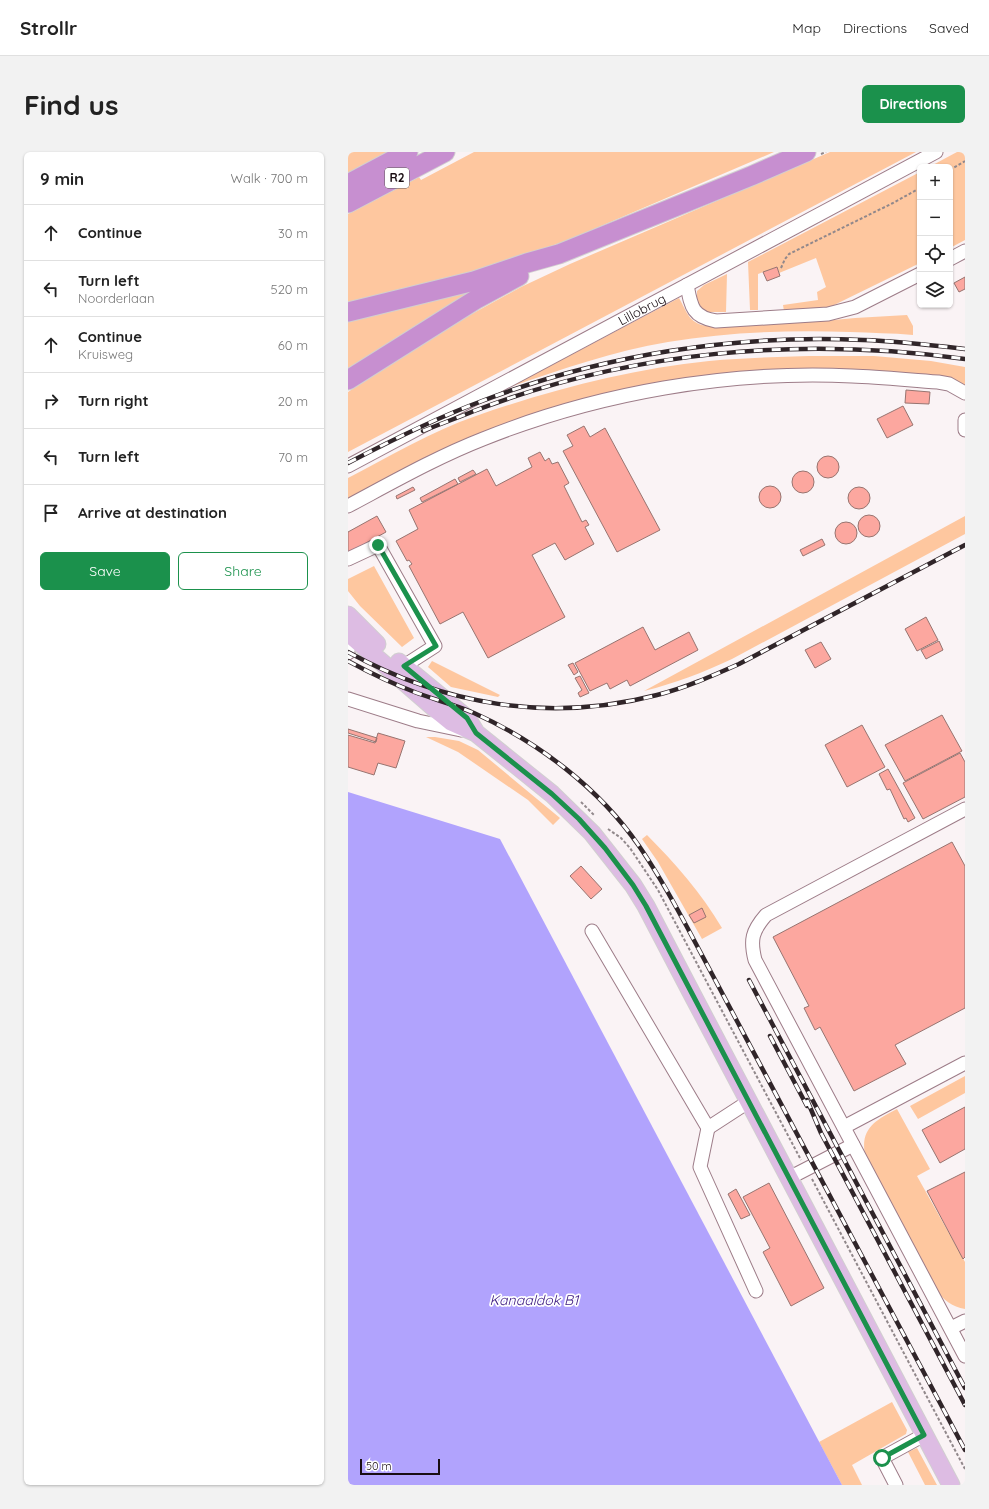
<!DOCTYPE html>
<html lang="en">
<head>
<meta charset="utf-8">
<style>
  :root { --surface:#fff; --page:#f2f2f2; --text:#222; --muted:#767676; --line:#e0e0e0; --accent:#1b914c }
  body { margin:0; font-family:Quicksand,sans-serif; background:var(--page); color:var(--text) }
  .controls { position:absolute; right:12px; top:12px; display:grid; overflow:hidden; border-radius:6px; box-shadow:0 1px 3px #0004 }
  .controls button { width:36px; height:36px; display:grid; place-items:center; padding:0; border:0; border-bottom:1px solid var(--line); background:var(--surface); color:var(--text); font:20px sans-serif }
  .scale { position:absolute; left:12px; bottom:10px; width:80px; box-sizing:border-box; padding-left:4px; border:2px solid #190d12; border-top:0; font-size:11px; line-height:14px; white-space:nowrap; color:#190d12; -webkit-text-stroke:3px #fff; paint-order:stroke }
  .stop { position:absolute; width:12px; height:12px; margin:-9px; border:3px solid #1b914c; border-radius:50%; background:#fff }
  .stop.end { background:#1b914c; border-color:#fff; box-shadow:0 1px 4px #0008 }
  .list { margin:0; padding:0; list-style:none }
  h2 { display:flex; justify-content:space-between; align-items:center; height:52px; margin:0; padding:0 16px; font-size:17px }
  h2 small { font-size:13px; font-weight:400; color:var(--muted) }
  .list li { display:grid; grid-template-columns:26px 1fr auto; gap:12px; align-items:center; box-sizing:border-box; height:56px; padding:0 16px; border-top:1px solid var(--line) }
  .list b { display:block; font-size:15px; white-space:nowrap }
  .list p { margin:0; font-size:13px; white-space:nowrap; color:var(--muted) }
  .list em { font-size:13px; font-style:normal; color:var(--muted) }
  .actions { display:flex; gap:8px; padding:12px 16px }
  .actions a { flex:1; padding:9px 0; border:1px solid var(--accent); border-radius:6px; text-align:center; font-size:14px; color:var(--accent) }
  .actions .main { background:var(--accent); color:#fff }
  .icon { flex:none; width:22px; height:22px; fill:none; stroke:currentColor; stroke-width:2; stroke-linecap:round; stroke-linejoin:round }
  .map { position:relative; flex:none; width:617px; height:1333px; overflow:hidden; border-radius:6px }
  header { display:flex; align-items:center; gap:24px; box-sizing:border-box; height:56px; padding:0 20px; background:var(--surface); border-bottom:1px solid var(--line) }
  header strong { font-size:19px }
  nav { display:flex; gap:22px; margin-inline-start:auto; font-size:14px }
  .intro { display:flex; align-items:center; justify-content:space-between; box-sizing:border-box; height:96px; padding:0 24px }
  h1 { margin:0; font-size:28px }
  .button { padding:10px 18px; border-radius:6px; background:var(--accent); color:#fff; font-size:14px; font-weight:700 }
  main { display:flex; gap:24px; padding:0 24px }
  aside { flex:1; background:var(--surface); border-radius:6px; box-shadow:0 1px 3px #0004 }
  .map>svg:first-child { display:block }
</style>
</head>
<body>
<header>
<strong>Strollr</strong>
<nav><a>Map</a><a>Directions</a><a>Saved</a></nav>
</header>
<div class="intro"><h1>Find us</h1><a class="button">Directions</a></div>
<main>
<aside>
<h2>9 min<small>Walk · 700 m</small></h2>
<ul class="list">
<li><svg class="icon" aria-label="ahead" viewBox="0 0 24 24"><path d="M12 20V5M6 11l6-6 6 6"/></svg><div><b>Continue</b></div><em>30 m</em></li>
<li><svg class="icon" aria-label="left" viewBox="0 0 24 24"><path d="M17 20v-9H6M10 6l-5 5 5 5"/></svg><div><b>Turn left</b><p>Noorderlaan</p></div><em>520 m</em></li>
<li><svg class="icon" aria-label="ahead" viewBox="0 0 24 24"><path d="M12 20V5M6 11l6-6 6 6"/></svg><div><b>Continue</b><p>Kruisweg</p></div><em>60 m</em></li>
<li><svg class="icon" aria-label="right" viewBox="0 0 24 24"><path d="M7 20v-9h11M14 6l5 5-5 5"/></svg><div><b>Turn right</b></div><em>20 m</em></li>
<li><svg class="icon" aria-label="left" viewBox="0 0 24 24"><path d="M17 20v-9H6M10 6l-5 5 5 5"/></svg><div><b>Turn left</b></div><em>70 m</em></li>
<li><svg class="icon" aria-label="arrive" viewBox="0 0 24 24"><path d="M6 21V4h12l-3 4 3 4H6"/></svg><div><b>Arrive at destination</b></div></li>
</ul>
<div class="actions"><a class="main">Save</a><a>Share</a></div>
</aside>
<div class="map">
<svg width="617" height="1333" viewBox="0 0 617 1333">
  <rect width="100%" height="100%" fill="#faf3f5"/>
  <path fill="#fec79f" d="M0,0H48L0,25Z
    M126,0H426L218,89L106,127L0,154V62L71,25L73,28Z
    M482,0H568L0,300V240L102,174L173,135L222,112Z
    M609,0H617V88L602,96V15H581Z
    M572,20V111L482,155L436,159L435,153L470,148L469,140L478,135L468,106L431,121L429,115L410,122V158H402L400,110Z
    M379,122L378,160H360L351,155L349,147V139L356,133Z
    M128,138L0,221V166Z
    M331,146C339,160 341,171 358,174L418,171L475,169L507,166L559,163L565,174V183C544,181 523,181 502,180C441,178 380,180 320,190C266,199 214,217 162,235Z
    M461,204H526L583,209L617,215V233L601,225L546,220L496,217L254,244L0,348V326C42,304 84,279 128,264C202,238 283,217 361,209C394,206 427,205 461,204Z
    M617,364V382L384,507C354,521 328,531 296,539Z
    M26,414L66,486L54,495L12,454L0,439V427Z
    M84,509L152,543L150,545L103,535L80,515Z
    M78,585H87L111,589L130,598L212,666L205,673L180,648L110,600Z
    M299,683C327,711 354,742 374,776L354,787L310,710L294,687Z
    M617,924V941L570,967L562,954Z
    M549,957L582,1017L569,1024L617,1110V1157C604,1155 596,1148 588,1138L517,1003C512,976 528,968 549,957Z
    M544,1250L559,1278L558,1282L504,1313L514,1333H494L471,1290Z
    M569,1296L589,1333H577L560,1300Z"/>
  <path fill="#b1a3fd" d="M0,640L152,687L494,1333H0Z"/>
  <path fill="#fca79f" stroke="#977470" d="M429,115L432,124L419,129L415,120Z
    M617,125V137L611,140L606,131Z
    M558,238L582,240L581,252L557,251Z
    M555,254L565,273L539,286L529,267Z
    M236,274L242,285L257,276L312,378L269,400L215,299L225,294L219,283Z
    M192,300L197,309L201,306L204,312L210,310L221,331L216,334L234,370L238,368L241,373L237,375L246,392L217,408L207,391L184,403L217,465L140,506L115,460L92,472L61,414L64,412L61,408L59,409L48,389L70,377L61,358L139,317L148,334L184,315L180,306Z
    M469 315a11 11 0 1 1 22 0a11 11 0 1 1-22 0Z
    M125,318L128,322L112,330L110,326Z
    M444 330a11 11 0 1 1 22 0a11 11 0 1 1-22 0Z
    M107,327L110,332L74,350L72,346Z
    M411 345a11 11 0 1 1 22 0a11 11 0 1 1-22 0Z
    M65,335L67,338L49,347L48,344Z
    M500 346a11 11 0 1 1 22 0a11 11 0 1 1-22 0Z
    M510 374a11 11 0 1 1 22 0a11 11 0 1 1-22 0Z
    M29,364L38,380L0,401V380Z
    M487 381a11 11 0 1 1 22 0a11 11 0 1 1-22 0Z
    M474,387L477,393L455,404L452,398Z
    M578,465L590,488L569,499L557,477Z
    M295,475L307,498L341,480L350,498L282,534L279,528L262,537L259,531L242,539L227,511Z
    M591,489L595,498L578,507L573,498Z
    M473,490L483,507L467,516L457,498Z
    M225,511L230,520L226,523L220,513Z
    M232,524L241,541L232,545L230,541L234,538L227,526Z
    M594,563L614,599L557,629L537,593Z
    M514,573L537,615L499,635L477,593Z
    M0,577L29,586L28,590L0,581Z
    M30,581L57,589L48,616L30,611L26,623L0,615V583L27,591Z
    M612,601L617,610V645L575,667L555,631Z
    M540,617L567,666L560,670L558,666L556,667L542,637L539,638L531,622Z
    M604,690L617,714V856L547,893L558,912L506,939L472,875L467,878L456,856L461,854L425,785Z
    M233,714L254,737L243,747L222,724Z
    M354,756L358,765L346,771L341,763Z
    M617,955V997L592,1011L574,978Z
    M617,1020V1105L615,1107L579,1039Z
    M421,1031L476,1136L443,1154L415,1100L422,1096L395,1045Z
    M388,1037L402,1063L393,1067L380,1042Z"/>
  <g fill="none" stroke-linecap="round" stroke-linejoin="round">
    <defs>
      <g id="minor">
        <path d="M602,107L617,99"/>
        <path d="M339,133C343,154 344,165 368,169L480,162L507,155L572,122"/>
        <path d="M617,268V278"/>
        <path id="s1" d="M0,314L588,0"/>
        <path d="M0,354C45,330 89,305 135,287C249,241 381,218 504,224C532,225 561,228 590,230L601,232L617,241"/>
        <path d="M0,407L30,393L87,494L56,514"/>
        <path d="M0,497V501"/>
        <path d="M0,547L70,569L113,578"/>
        <path d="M617,657L418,763C404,779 402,788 407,808L617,1204"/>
        <path d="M244,779L360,976L400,950"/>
        <path d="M496,975L617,911"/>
        <path d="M360,976L352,1015L408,1139"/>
        <path d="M441,1026L505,993"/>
        <path d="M603,1176L617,1169"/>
        <path d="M548,1333L534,1306L576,1283"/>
      </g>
      <path id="major" d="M0,463L29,492
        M0,481L92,561L103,570L128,581L204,642L244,681L285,733L298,754L344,842L603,1333
        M51,510L119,566L127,579"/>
      <path id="highway" d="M0,32L60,0
        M0,51L97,0
        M0,160L126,129L179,111L211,102L403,24L458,0
        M0,228L127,148L171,124"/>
    </defs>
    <use href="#minor" stroke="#9d7c88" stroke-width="15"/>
    <use href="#major" stroke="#d1cfd0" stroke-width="19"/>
    <use href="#highway" stroke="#d1cfd0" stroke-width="21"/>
    <path stroke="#91888b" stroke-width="2" stroke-dasharray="3 2" stroke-linecap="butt" d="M473,2L478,0
      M602,18L617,9
      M433,116L437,107L441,102L545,51L572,36
      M233,650L247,664
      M260,677L273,686L282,696L310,738L453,1008
      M464,1027L617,1317"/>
    <use href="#minor" stroke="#fff" stroke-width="13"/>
    <use href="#major" stroke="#ddbce3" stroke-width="17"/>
    <use href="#highway" stroke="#c78fd0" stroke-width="19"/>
    <defs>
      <path id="rail" d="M75,279C92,272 109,266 126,259C282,199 452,184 617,207
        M0,311C44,288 88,266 134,249C254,203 387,182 515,188C549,189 583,193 617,197
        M0,500C96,553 201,571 309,543C337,536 364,524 391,512L617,393
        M0,509C22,521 45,532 69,541C88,548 107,553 126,561C190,590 251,636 291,694C309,720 324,747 339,775L617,1298
        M401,828L617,1236
        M422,884L459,954
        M459,948L473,981L617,1253"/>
    </defs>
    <use href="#rail" stroke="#302529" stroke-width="4.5"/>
    <use href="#rail" stroke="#fff" stroke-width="3" stroke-dasharray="9" stroke-linecap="butt"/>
  </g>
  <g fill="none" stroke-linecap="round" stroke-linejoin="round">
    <path stroke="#1b914c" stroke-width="5" d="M30,393L88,494L56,514L119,566L128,581L204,642L231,667L257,696L285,733L298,754L576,1283L534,1306"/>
  </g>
  <g text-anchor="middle" stroke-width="3.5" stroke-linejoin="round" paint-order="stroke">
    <rect fill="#fff" stroke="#5e5659" stroke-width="1" x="37" y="16" width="24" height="20" rx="3"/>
    <g font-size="12" font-weight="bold" fill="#190d12">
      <text x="49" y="30">R2</text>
    </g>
    <g font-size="13" fill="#190d12" stroke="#fff">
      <text dy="5" stroke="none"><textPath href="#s1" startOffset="333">Lillobrug</textPath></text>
    </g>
    <g font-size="14" font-style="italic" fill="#3a177f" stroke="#fff">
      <text x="186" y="1153">Kanaaldok B1</text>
    </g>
  </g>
</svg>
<div class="controls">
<button>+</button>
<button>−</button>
<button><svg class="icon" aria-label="locate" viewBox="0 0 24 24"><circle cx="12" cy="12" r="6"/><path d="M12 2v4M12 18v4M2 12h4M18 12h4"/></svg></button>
<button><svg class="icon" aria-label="layers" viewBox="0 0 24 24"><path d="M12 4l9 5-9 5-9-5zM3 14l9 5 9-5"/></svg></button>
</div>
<div class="scale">50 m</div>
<div class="stop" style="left:534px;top:1306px"></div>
<div class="stop end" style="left:30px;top:393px"></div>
</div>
</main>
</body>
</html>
